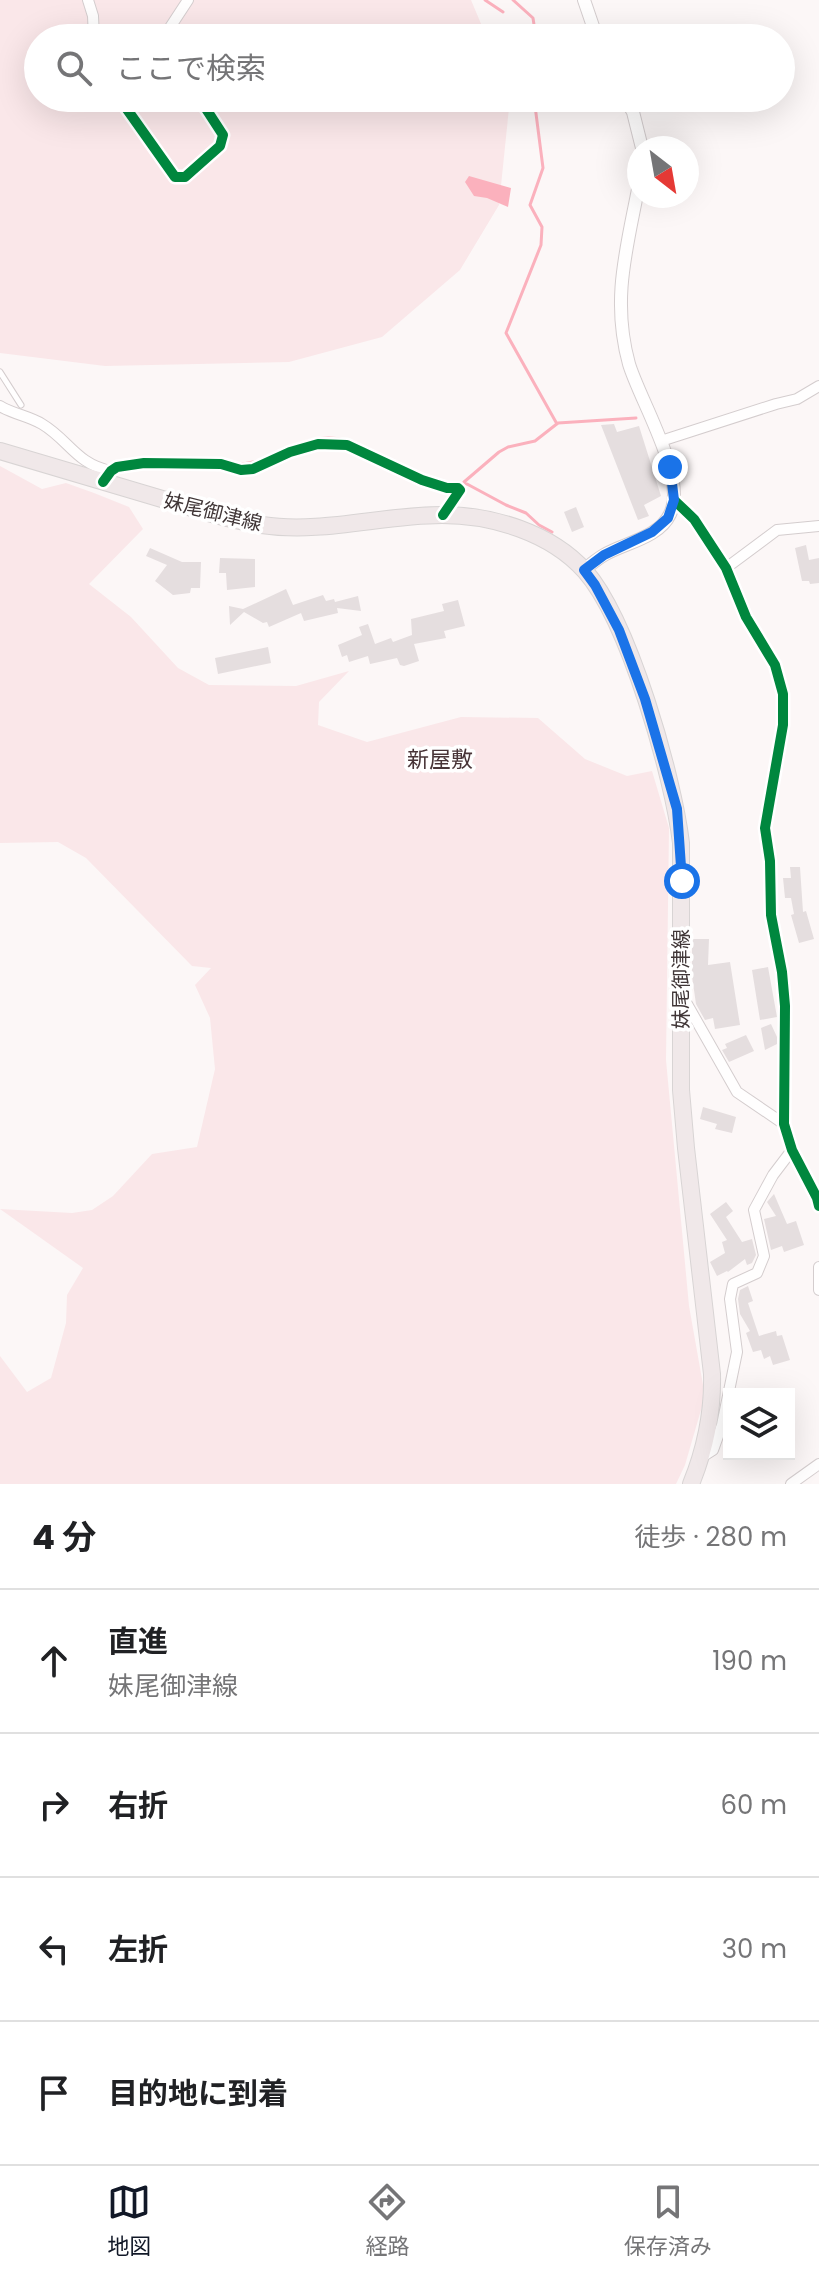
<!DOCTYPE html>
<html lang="ja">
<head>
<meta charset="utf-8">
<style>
  :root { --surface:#fff; --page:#f6f6f6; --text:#202124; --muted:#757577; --line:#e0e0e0; --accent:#111827 }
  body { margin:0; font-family:Poppins,"Noto Sans JP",sans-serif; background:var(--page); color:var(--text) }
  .controls { position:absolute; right:24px; bottom:24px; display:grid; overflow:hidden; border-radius:0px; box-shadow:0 8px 32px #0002 }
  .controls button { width:72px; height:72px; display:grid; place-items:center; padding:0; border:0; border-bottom:2px solid var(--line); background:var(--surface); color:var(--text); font:40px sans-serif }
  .compass { position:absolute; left:627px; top:136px; width:72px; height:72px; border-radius:50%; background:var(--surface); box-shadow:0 8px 32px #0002; rotate:149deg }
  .stop { position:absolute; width:24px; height:24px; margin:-18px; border:6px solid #1a73e8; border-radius:50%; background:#fff }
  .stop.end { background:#1a73e8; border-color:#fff; box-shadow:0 2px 8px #0008 }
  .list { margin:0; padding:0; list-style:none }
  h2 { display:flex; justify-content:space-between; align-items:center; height:104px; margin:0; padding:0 32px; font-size:34px }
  h2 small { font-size:26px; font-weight:400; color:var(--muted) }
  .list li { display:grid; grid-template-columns:52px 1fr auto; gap:24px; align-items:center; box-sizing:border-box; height:144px; padding:0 32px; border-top:2px solid var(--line) }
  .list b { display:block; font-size:30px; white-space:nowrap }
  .list p { margin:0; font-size:26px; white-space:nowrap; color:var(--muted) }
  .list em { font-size:26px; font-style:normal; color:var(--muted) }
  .icon { flex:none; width:44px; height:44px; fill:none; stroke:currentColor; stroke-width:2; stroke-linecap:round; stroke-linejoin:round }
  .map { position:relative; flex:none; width:819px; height:1484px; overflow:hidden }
  .search { position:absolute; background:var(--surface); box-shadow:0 8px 32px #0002; left:24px; right:24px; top:24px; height:88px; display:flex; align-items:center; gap:20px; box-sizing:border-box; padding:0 28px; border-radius:44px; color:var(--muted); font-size:30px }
  .sheet { height:680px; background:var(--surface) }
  nav { display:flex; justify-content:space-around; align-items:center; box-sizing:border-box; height:112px; border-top:2px solid var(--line); background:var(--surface); font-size:22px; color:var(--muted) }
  nav a { display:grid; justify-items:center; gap:4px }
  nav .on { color:var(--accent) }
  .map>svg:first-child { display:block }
</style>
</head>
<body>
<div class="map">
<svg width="819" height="1484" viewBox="0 0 819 1484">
  <rect width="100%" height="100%" fill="#fcf7f7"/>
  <path fill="#fae7e9" d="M0,0H471L487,38H38V98H506L509,108L499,205L460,270L382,337L289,362L105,366L0,353Z
    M0,466L42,489L66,483L94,493L129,507L143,529L89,584L131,617L178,668L209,685L296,686L349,671L319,702L318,725L367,742L461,717L538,718L585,759L627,776L652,771L669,828L666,1060L689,1306L705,1396L685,1465L676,1484H0V1356L27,1392L51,1378L66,1323L67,1295L83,1268L0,1209L72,1213L92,1210L113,1196L152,1154L197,1147L215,1069L210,1018L195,985L211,968L192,966L86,858L58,842L0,843Z"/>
  <path fill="#fbb1bd" d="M469,176L511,188L508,207L487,198L474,196L465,182Z"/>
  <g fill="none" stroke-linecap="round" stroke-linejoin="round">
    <path stroke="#fbb1bd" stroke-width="3" d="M485,0L503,12
      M513,0L533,18L536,38
      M534,98L543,168L530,205L542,227L541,245L506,333L557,424
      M352,442L403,466
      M142,458H174
      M237,464C275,464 304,429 344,440
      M464,482L499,452L508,447L535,441L558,423L636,418
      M458,484H467L506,505L526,513L539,525L552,532"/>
  </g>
  <path fill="#e5dedf" d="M614,424L617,432L639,426L661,496L644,505L649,516L638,520L601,425Z
    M576,507L584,527L572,532L564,512Z
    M806,545L809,560L819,558V583L810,584L809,581H802L795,548Z
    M150,548L182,562H201L200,588H191L190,593L173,595L155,581L167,565L146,556Z
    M220,558L255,559V587L227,590L226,573H219Z
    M286,589L293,605L323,595L326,601L334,599L335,602L358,596L361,611L337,608L338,613L304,621L301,613L269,627L267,622L263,623L244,612L230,625L229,606L243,609Z
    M458,600L465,626L444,631L446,638L414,644L419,661L404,666L400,665L397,658L370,664L368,656L349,662L347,655L342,657L338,645L362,635L359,627L368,624L375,644L391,638L393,642L412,635L411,619L444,611L442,604Z
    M268,647L271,663L218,674L215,658Z
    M790,867H800L803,912L806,911L814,939L799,943L791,915L794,914L791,898H785L783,878H791Z
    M692,939H709L708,965L730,962L740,1025L715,1029L713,1018L705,1020L696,1004L692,976Z
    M768,967L777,1017L760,1020L752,970Z
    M771,1024L777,1037V1044L765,1050L761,1028Z
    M746,1035L754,1051L729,1062L722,1050L727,1048L725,1044Z
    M703,1107L736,1117L732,1133L715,1129L717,1124L700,1119Z
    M774,1194L787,1224L796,1221L804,1245L784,1252L782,1246L771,1250L764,1219L776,1216L767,1202Z
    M726,1202L733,1211L726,1217L742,1242L752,1239L756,1255L752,1263L747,1265L745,1259L728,1272L727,1271L717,1276L710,1262L725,1253L722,1242L727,1240L710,1214Z
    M748,1286L753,1301L748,1303L759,1336L776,1331L777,1336L782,1335L790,1360L773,1365L770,1356L764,1359L761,1350L753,1352L746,1333L750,1331L740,1314L738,1299L740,1290Z"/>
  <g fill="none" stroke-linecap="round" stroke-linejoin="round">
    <defs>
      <path id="service" d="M0,372L21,405"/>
      <path id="minor" d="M88,0L93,16L94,38
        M167,38L169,29L188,0
        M119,98L175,177H185L220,146L223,135L199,98
        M0,406C13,414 29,416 42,424C69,440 76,464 111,471
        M661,441L776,404L797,399L819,386
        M103,482L111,471L117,467L144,463L221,464L241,470L253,469L290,452L318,444L347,445L422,480L447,488H458L460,490L443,515
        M674,500L694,519L726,568L746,617L775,665L783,694V725L765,828L770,861L771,915L782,972L785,1006L784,1124L792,1150L817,1198L819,1206
        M726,568L777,530L819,526
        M683,997L737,1092L784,1124
        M819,1267V1290
        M702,1457L713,1450L722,1425L737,1352L730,1299L733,1284L757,1273L764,1256L754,1210L773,1175L792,1150
        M791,1484L819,1464"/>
      <path id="tertiary" d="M584,0L597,38
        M625,98L633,112L642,148
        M584,570C590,565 597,559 604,555C624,543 659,538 670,514C688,478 640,401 629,364C611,299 627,248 639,184"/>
      <path id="primary" d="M0,451C54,467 108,483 162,499C195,509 228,520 262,525C322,534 382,515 442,515C493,515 551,533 585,571C629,621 673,776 681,843V1090L686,1148L712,1374C713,1413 706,1447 691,1484"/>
    </defs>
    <use href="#service" stroke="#d4cdce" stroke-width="7"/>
    <use href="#minor" stroke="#d4cdce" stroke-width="12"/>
    <use href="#tertiary" stroke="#d4cdce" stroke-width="14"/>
    <use href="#primary" stroke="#d8d4d4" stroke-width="18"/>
    <use href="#service" stroke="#fffefe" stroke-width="5"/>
    <use href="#minor" stroke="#fffefe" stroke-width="10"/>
    <use href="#tertiary" stroke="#fffefe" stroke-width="12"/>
    <use href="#primary" stroke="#f0e8e9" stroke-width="16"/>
    <defs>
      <path id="cycleway" d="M119,98L175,177H185L220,146L223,135L199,98
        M103,482L111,471L117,467L144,463L221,464L241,470L253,469L290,452L318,444L347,445L422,480L447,488H458L460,490L443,515
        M674,500L694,519L726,568L746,617L775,665L783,694V725L765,828L770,861L771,915L782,972L785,1006L784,1124L792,1150L817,1198L819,1206"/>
    </defs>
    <use href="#cycleway" stroke="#fff" stroke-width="15"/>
    <use href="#cycleway" stroke="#00873e" stroke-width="10"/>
  </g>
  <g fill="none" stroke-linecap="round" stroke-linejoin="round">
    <path stroke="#1a73e8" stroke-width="10" d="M670,467L674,500L668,518L652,532L604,555L584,570L595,585L619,630L645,699L677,809L682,881"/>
  </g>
  <g text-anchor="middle" stroke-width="7" stroke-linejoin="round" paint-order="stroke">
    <g font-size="20" fill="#403637" stroke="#fff">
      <text transform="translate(213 512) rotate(14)" y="7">妹尾御津線</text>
      <text transform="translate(681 979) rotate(-90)" y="7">妹尾御津線</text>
    </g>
    <g font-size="22" fill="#483437" stroke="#fff">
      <text x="440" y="767">新屋敷</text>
    </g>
  </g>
</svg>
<div class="controls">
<button><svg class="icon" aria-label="layers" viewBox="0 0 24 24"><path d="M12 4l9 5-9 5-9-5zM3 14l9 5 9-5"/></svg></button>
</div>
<svg class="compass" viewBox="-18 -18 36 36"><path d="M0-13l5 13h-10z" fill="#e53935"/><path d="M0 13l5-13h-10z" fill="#757577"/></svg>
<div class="stop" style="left:682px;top:881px"></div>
<div class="stop end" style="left:670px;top:467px"></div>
<div class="search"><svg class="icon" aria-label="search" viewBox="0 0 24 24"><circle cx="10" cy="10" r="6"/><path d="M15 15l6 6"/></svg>ここで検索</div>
</div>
<section class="sheet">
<h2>4 分<small>徒歩 · 280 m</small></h2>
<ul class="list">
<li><svg class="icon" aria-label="ahead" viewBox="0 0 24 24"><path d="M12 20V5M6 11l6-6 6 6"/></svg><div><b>直進</b><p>妹尾御津線</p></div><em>190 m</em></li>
<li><svg class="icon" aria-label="right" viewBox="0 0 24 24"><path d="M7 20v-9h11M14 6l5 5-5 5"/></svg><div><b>右折</b></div><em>60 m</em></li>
<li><svg class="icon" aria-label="left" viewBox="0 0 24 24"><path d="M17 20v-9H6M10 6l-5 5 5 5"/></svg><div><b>左折</b></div><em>30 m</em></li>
<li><svg class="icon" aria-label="arrive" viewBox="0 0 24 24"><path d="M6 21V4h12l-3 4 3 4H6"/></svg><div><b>目的地に到着</b></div></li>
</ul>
</section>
<nav>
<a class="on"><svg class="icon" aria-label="map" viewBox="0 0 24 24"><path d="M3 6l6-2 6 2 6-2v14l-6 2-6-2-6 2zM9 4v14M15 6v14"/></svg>地図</a>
<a><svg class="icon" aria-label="directions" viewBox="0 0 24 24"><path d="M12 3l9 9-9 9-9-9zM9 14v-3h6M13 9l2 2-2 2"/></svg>経路</a>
<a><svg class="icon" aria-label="saved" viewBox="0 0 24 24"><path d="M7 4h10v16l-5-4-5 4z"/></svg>保存済み</a>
</nav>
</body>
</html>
